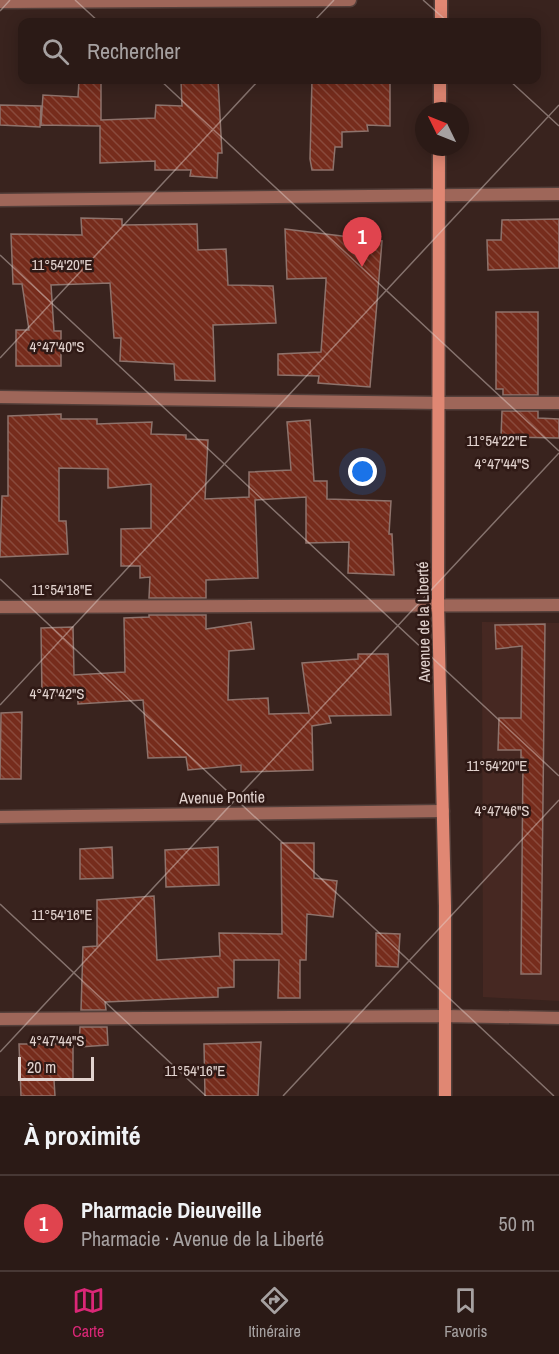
<!DOCTYPE html>
<html lang="fr">
<head>
<meta charset="utf-8">
<style>
  :root { --surface:#2b1a16; --page:#372723; --text:#f1f3f6; --muted:#a6a1a1; --line:#473835; --accent:#db2777 }
  body { margin:0; font-family:"Archivo Narrow",sans-serif; background:var(--page); color:var(--text) }
  .compass { position:absolute; left:415px; top:102px; width:54px; height:54px; border-radius:50%; background:var(--surface); box-shadow:0 3px 15px #0003; rotate:313deg }
  .scale { position:absolute; left:18px; bottom:15px; width:76px; box-sizing:border-box; padding-left:6px; border:3px solid #e2d3cf; border-top:0; font-size:16px; line-height:21px; white-space:nowrap; color:#e2d3cf; -webkit-text-stroke:4px #2f1915; paint-order:stroke }
  .you { position:absolute; left:363px; top:472px; width:21px; height:21px; margin:-15px; border:4px solid #fff; border-radius:50%; background:#1a73e8; box-shadow:0 0 0 9px #1a73e833 }
  .badge { display:grid; place-items:center; width:39px; height:39px; border-radius:50%; background:var(--accent); color:#fff; font-size:20px; font-weight:700 }
  .pin { position:absolute; translate:-50% -50px; filter:drop-shadow(0 2px 3px #0008) }
  .pin::after { content:''; position:absolute; top:32px; width:21px; height:18px; background:inherit; clip-path:polygon(0 0,100% 0,50% 100%) }
  .list { margin:0; padding:0; list-style:none }
  h2 { display:flex; justify-content:space-between; align-items:center; height:78px; margin:0; padding:0 24px; font-size:26px }
  h2 small { font-size:20px; font-weight:400; color:var(--muted) }
  .list li { display:grid; grid-template-columns:39px 1fr auto; gap:18px; align-items:center; box-sizing:border-box; height:96px; padding:0 24px; border-top:2px solid var(--line) }
  .list b { display:block; font-size:22px; white-space:nowrap }
  .list p { margin:0; font-size:20px; white-space:nowrap; color:var(--muted) }
  .list em { font-size:20px; font-style:normal; color:var(--muted) }
  .icon { flex:none; width:33px; height:33px; fill:none; stroke:currentColor; stroke-width:2; stroke-linecap:round; stroke-linejoin:round }
  .map { position:relative; flex:none; width:559px; height:1096px; overflow:hidden }
  .search { position:absolute; background:var(--surface); box-shadow:0 3px 15px #0003; left:18px; right:18px; top:18px; height:66px; display:flex; align-items:center; gap:15px; box-sizing:border-box; padding:0 21px; border-radius:12px; color:var(--muted); font-size:22px }
  .sheet { height:174px; background:var(--surface) }
  nav { display:flex; justify-content:space-around; align-items:center; box-sizing:border-box; height:84px; border-top:2px solid var(--line); background:var(--surface); font-size:16px; color:var(--muted) }
  nav a { display:grid; justify-items:center; gap:3px }
  nav .on { color:var(--accent) }
  .map>svg:first-child { display:block }
</style>
</head>
<body>
<div class="map">
<svg width="559" height="1096" viewBox="0 0 559 1096">
  <defs>
    <pattern id="building-back-hatch" width="6" height="6" patternUnits="userSpaceOnUse" patternTransform="scale(1.5)"><rect width="6" height="6" fill="#762c1c"/><path d="M-1 5l2 2M0 0l6 6M5-1l2 2" fill="none" stroke="#894a3c"/></pattern>
  </defs>
  <rect width="100%" height="100%" fill="#39231e"/>
  <path fill="#462822" d="M482,622L559,623V1001L483,997Z"/>
  <path fill="url(#building-back-hatch)" stroke="#8e736c" stroke-width="1.5" d="M79,80H101V120L155,118L156,105L182,106L181,80H218L222,153H218L217,178L190,176L191,170H155V161L100,163V126L41,125L43,95L78,97Z
    M312,80H390V126L367,125L368,131L342,132V147H335L333,170H312L310,159Z
    M0,105L41,106L40,127L0,125Z
    M81,218L122,219V225L197,224L198,250L226,249L228,285L273,286L276,323L213,325L215,381L175,380L174,364L120,361L121,338H114L110,283L51,285L54,331H61V366H16V330H29L22,284H13L11,234L82,235Z
    M559,219V268L488,270L487,240H501L502,220Z
    M285,229L382,241L370,387L318,383L319,376L278,375V354L321,352L326,282V278L287,279Z
    M496,312H538V395H503V389H496Z
    M502,411H538V418L559,419V438L501,437Z
    M61,414V419H97V424L152,422L151,434L186,435V439L208,440L205,499L249,497V472L291,470L287,422L310,420L314,481H327V499L391,501L389,534H392L394,575L348,573L349,542L306,543V497L255,500L258,578L206,580V598H149L150,577L140,578V566H121V529L151,528V484L108,488V469L59,468V521H66L68,554L0,557L2,496H8V416Z
    M149,615H206V629L251,622L254,649L229,651L228,700L268,698L269,714L309,713L302,663L358,659V654H388L391,715L329,716L331,723L312,726L313,770L241,772V765L188,770L186,757L148,758L143,700L78,704V695L42,696L41,628L73,627L74,675L125,672L124,618L149,617Z
    M545,624L541,974H521L523,758H521V750H498L499,718H521L522,646L496,649L495,625Z
    M22,712L21,779H0L1,713Z
    M281,843H314V878L337,881L333,917L307,914L306,960H300V998H278L279,960H234V987L218,988V997L105,1002L106,1010H81L83,947L97,946V900L154,896L157,960L220,956L219,933L282,934Z
    M112,847L113,878L80,879V849Z
    M218,847L219,885L166,887L165,850Z
    M376,933L400,934L398,967L376,966Z
    M80,1027H107L108,1045L79,1047Z
    M261,1042L258,1096H205L204,1044Z
    M19,1044H73V1080H54L55,1096H21Z"/>
  <g fill="none" stroke-linecap="round" stroke-linejoin="round">
    <defs>
      <path id="street" d="M0,2L350,0
        M0,200L559,194
        M0,397L440,403H559
        M0,607L559,605
        M0,817L443,811
        M0,1019L444,1016L559,1018"/>
      <path id="secondary" d="M441,22V0
        M440,111V80
        M439,147L438,605L445,906V1096"/>
    </defs>
    <use href="#street" stroke="#543f3a" stroke-width="15"/>
    <use href="#secondary" stroke="#543f3a" stroke-width="15"/>
    <use href="#street" stroke="#9e6659" stroke-width="12"/>
    <use href="#secondary" stroke="#e08773" stroke-width="12"/>
  </g>
  <path fill="none" stroke="#e2d3cf" stroke-width="1.5" stroke-opacity="0.45" d="M75,0L99,22M423,0L448,22M0,11L10,0M313,22L334,0M160,80L559,451M509,80L559,126M0,255L559,776M0,358L259,80M0,579L554,1096M0,705L559,105M0,904L206,1096M0,1052L559,453M283,1096L559,800"/>
  <g text-anchor="middle" stroke-width="5" stroke-linejoin="round" paint-order="stroke">
    <g font-size="16" fill="#e2d3cf" stroke="#2f1915">
      <text transform="translate(423 622) rotate(-91)" y="6">Avenue de la Liberté</text>
      <text transform="translate(222 797) rotate(-1)" y="6">Avenue Pontie</text>
    </g>
  </g>
  <g font-size="15" text-anchor="middle" fill="#e2d3cf" stroke="#2f1915" stroke-width="5" stroke-linejoin="round" paint-order="stroke">
    <text x="62" y="270">11°54'20"E</text>
    <text x="57" y="352">4°47'40"S</text>
    <text x="497" y="446">11°54'22"E</text>
    <text x="502" y="469">4°47'44"S</text>
    <text x="62" y="595">11°54'18"E</text>
    <text x="57" y="699">4°47'42"S</text>
    <text x="497" y="771">11°54'20"E</text>
    <text x="502" y="816">4°47'46"S</text>
    <text x="62" y="920">11°54'16"E</text>
    <text x="57" y="1046">4°47'44"S</text>
    <text x="195" y="1076">11°54'16"E</text>
  </g>
</svg>
<svg class="compass" viewBox="-18 -18 36 36"><path d="M0-13l5 13h-10z" fill="#e53935"/><path d="M0 13l5-13h-10z" fill="#a6a1a1"/></svg>
<div class="scale">20 m</div>
<div class="you"></div>
<div class="pin badge" style="left:362px;top:267px;background:#e0444e">1</div>
<div class="search"><svg class="icon" aria-label="search" viewBox="0 0 24 24"><circle cx="10" cy="10" r="6"/><path d="M15 15l6 6"/></svg>Rechercher</div>
</div>
<section class="sheet">
<h2>À proximité<small></small></h2>
<ul class="list">
<li><span class="badge" style="background:#e0444e">1</span><div><b>Pharmacie Dieuveille</b><p>Pharmacie · Avenue de la Liberté</p></div><em>50 m</em></li>
</ul>
</section>
<nav>
<a class="on"><svg class="icon" aria-label="map" viewBox="0 0 24 24"><path d="M3 6l6-2 6 2 6-2v14l-6 2-6-2-6 2zM9 4v14M15 6v14"/></svg>Carte</a>
<a><svg class="icon" aria-label="directions" viewBox="0 0 24 24"><path d="M12 3l9 9-9 9-9-9zM9 14v-3h6M13 9l2 2-2 2"/></svg>Itinéraire</a>
<a><svg class="icon" aria-label="saved" viewBox="0 0 24 24"><path d="M7 4h10v16l-5-4-5 4z"/></svg>Favoris</a>
</nav>
</body>
</html>
